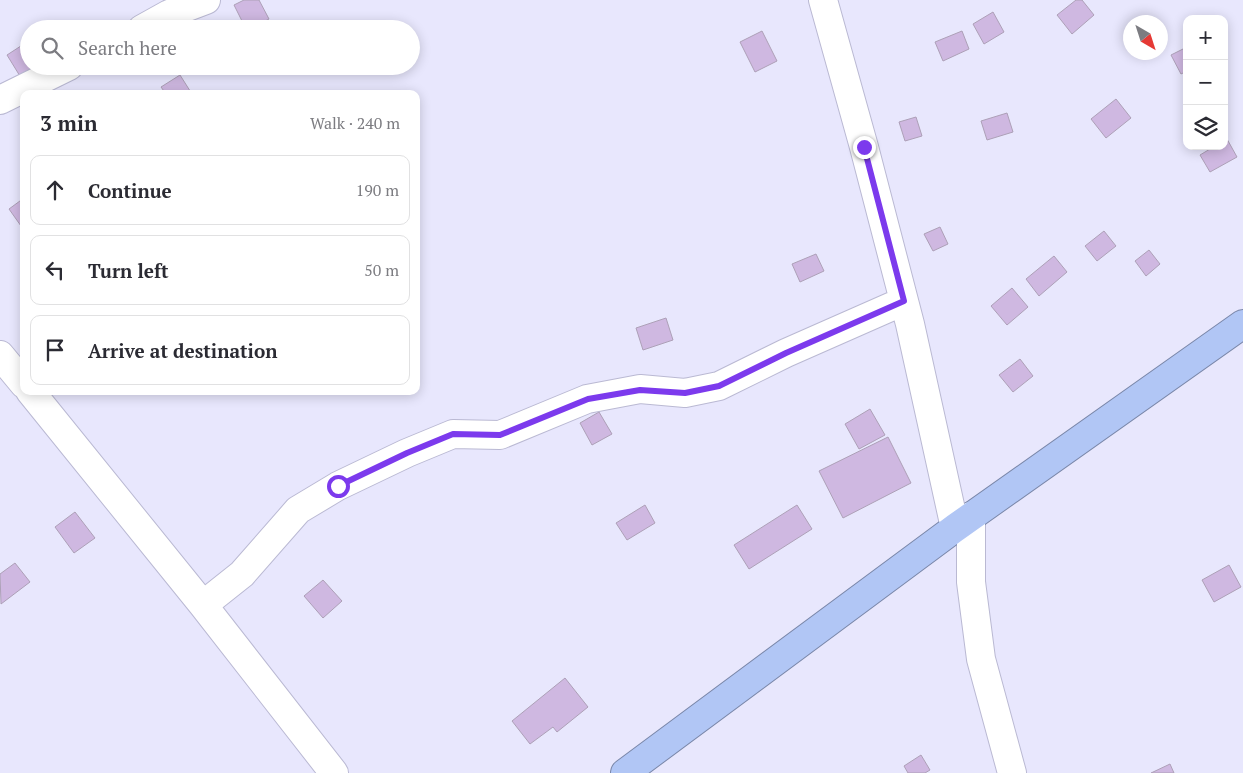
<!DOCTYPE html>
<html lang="en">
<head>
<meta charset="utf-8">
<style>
  :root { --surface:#fff; --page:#f2f2f3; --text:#2b2b33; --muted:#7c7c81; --line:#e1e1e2 }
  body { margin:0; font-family:"PT Serif",serif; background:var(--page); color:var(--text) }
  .controls { position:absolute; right:15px; top:15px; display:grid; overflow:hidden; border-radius:10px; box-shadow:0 2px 12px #0003 }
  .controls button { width:45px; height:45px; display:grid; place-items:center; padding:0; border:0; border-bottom:1px solid var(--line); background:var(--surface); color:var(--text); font:25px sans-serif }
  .compass { position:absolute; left:1123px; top:15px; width:45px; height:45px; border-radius:50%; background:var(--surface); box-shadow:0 2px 12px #0003; rotate:141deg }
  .stop { position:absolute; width:15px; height:15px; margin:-11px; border:4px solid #7c3aed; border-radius:50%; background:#fff }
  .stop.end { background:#7c3aed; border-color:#fff; box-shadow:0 1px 5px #0008 }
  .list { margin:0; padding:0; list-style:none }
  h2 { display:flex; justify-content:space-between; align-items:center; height:65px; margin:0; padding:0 20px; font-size:21px }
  h2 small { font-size:16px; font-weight:400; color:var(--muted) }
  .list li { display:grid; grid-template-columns:32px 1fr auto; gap:15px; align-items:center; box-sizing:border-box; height:70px; margin:0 10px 10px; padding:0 10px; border:1px solid var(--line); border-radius:10px }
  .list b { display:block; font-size:19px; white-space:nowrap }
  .list em { font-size:16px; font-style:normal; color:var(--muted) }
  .icon { flex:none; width:28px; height:28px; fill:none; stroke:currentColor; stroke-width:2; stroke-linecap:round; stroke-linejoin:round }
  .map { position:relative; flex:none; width:1243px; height:773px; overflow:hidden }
  .search { position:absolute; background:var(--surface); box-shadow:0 2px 12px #0003; left:20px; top:20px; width:400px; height:55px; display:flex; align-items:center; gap:12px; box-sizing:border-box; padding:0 18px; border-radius:28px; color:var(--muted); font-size:19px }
  .panel { position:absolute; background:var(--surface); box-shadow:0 2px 12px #0003; left:20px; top:90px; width:400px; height:305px; border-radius:10px }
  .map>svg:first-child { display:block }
</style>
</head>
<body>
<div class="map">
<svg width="1243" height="773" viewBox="0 0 1243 773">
  <rect width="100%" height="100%" fill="#e8e7fd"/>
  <path fill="#cfb8e1" stroke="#ada0b7" d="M244,0H259L269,19L250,29H246L234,5Z
    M1076,0H1082L1094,15L1072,34L1057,15Z
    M993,12L1004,32L984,44L973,24Z
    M762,31L777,61L755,72L740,42Z
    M962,31L969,49L943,61L935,42Z
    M27,42L29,44V66H43L23,81L7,55Z
    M1187,47V71L1181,74L1171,55Z
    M180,75L192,94H166L161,87Z
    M1116,99L1131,118L1106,138L1091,119Z
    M1007,113L1013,132L987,140L981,121Z
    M916,117L922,136L905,141L899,122Z
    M1227,139L1237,157L1210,172L1200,155L1215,146H1224V141Z
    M24,198V225L21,226L9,209Z
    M940,227L948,244L933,251L924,234Z
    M1104,231L1116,246L1097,261L1085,246Z
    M1149,250L1160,264L1146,276L1135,261Z
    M816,254L824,271L800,282L792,264Z
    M1054,256L1067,272L1039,296L1026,279Z
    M1012,288L1028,307L1007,325L991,306Z
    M666,318L673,340L643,350L636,328Z
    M1020,359L1033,376L1013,392L999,375Z
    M870,409L885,435L859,449L845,424Z
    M599,412L612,434L592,445L580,423Z
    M888,437L911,483L843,518L819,471Z
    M645,505L655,523L627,540L616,523Z
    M797,505L812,529L749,569L734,545Z
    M75,512L95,538L74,553L55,527Z
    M15,563L30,582L1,604L0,574Z
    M1229,565L1241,587L1214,602L1202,580Z
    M323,580L342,601L323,618L304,596Z
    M565,678L588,707L557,732L553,727L530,744L512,721Z
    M921,755L930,770L925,773H908L904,766Z
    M1170,764L1174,773H1151Z"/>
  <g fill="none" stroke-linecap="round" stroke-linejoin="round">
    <defs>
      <path id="minor" d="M823,0L864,147L910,324L955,528
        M142,29L169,14L206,0
        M0,100L69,66
        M0,355L24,384
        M30,391L203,605L334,773
        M971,516V582L981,659L1012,773
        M203,605L242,574L298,510L338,486L407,453L453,434L500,435L587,399L640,389L685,393L719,386L786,353L904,301"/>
      <path id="highway" d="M625,773L955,528L1243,324"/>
    </defs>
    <use href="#minor" stroke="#bab9d3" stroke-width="30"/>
    <use href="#highway" stroke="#7a87a9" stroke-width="30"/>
    <use href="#minor" stroke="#fff" stroke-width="28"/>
    <use href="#highway" stroke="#b1c6f5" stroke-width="28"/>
  </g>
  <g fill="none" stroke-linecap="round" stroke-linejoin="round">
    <path stroke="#7c3aed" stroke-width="6" d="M338,486L407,453L453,434L500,435L588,399L640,390L685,393L719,386L786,353L904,301L864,147"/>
  </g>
</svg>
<div class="controls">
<button>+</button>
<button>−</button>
<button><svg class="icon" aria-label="layers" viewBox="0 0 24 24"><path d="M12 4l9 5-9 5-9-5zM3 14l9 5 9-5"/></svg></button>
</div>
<svg class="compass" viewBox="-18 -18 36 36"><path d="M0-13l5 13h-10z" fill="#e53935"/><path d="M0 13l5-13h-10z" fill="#7c7c81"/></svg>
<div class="stop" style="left:338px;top:486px"></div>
<div class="stop end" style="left:864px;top:147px"></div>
<div class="search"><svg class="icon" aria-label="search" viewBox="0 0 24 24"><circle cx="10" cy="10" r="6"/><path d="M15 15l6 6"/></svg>Search here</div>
<section class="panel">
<h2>3 min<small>Walk · 240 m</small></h2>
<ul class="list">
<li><svg class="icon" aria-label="ahead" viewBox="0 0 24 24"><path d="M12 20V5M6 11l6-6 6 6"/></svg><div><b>Continue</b></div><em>190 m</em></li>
<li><svg class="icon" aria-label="left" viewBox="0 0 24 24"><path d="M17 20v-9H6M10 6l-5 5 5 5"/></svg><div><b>Turn left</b></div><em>50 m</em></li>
<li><svg class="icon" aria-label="arrive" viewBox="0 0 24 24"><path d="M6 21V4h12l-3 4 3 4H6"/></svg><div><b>Arrive at destination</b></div></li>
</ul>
</section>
</div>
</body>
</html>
